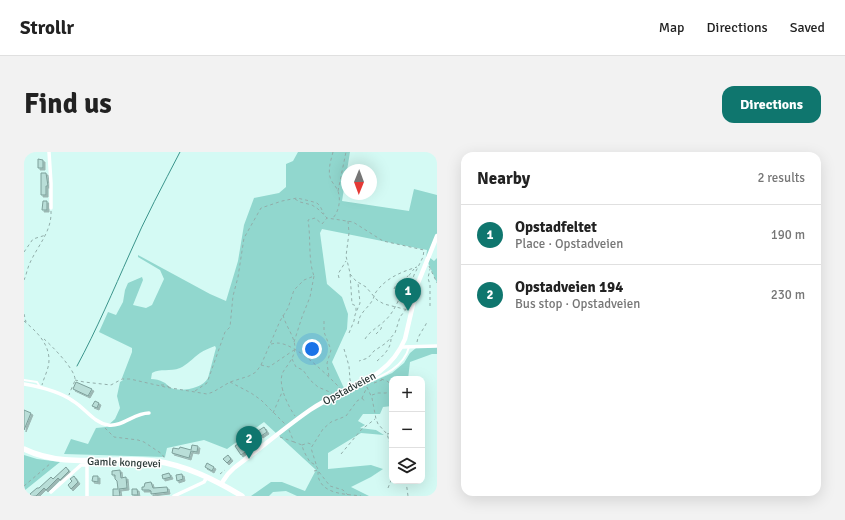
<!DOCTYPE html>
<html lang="en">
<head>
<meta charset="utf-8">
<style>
  :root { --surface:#fff; --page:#f2f2f2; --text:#222; --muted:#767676; --line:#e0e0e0; --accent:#0f766e }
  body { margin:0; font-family:Signika,sans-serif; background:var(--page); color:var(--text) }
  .controls { position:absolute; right:12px; bottom:12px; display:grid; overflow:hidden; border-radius:8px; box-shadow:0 4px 16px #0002 }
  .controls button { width:36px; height:36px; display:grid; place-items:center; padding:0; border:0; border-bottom:1px solid var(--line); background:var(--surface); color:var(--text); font:20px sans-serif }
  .compass { position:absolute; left:317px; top:12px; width:36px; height:36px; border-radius:50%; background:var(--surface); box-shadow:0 4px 16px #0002; rotate:181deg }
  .you { position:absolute; left:288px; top:197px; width:14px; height:14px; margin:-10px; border:3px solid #fff; border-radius:50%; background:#1a73e8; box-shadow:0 0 0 6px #1a73e833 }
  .badge { display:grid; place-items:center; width:26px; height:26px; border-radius:50%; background:var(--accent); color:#fff; font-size:13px; font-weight:700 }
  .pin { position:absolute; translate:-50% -33px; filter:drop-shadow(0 1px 2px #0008) }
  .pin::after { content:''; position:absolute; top:21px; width:14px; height:12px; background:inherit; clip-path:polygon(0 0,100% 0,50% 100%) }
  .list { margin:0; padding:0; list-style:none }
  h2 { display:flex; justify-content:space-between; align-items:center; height:52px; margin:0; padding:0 16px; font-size:17px }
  h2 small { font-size:13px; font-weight:400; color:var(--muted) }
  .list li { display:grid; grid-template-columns:26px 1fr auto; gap:12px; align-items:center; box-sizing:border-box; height:60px; padding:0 16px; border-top:1px solid var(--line) }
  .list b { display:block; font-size:15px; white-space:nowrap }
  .list p { margin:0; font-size:13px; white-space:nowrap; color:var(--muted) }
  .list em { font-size:13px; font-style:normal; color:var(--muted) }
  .icon { flex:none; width:22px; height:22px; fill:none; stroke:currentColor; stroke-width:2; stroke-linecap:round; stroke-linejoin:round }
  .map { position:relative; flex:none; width:413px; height:344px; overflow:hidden; border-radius:12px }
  header { display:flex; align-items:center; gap:24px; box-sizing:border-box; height:56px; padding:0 20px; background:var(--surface); border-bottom:1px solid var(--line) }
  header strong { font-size:19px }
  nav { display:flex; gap:22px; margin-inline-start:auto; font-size:14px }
  .intro { display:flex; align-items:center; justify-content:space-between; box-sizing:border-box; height:96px; padding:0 24px }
  h1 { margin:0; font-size:28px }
  .button { padding:10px 18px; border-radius:12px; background:var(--accent); color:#fff; font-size:14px; font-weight:700 }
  main { display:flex; gap:24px; padding:0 24px }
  aside { flex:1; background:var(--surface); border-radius:12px; box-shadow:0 4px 16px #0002 }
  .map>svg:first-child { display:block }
</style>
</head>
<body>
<header>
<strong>Strollr</strong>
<nav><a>Map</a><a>Directions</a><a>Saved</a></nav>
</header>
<div class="intro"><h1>Find us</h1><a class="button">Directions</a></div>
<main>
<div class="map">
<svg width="413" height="344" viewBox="0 0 413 344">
  <defs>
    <filter id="shadow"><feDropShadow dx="2" dy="2" stdDeviation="0" flood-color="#0004"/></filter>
  </defs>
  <rect width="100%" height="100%" fill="#d4faf4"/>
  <path fill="#91d7ce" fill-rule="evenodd" d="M274,0H326L318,49L385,59L390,37L413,43V84L405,105L410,109L413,106V131L402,106L403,98L298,77L296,81L303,132L318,145L324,162L323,177L308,210L319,234L322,239L348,230L368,221L380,211L386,201L392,196L413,195V202H408L386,210L384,227H368V254L359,255L356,262H339L334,269L341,273L336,276L352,278L360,283L337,281L304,301V317L347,313L359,317L347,325L327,335L345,344H273L262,339L249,340L245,344H227L247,330H258L281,339L292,318L240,270L203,297L180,288L143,296L141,305L40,302L47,287L64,292L72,276L82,275L91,267L96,256L93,244L96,230L99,228L98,226L108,200V196L75,180L84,160L92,163L99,150L101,138L104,131L118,125L119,128L109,153L122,156L128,153L140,127L136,118L114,105V103L186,142L202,149L214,109L220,73L230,46L255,41L262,35V12L269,9ZM191,194L192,196L184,226C178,237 157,240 147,236C144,234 142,231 139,230C136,228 131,227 127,227L128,221C136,216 146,220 156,216C163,213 169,206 176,201C180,198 186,196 191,194Z
    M0,303L13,307L36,310L0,339Z"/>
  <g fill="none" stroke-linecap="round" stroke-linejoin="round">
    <path stroke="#3b948b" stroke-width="1" d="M53,214C73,177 89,139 106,101C121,66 139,33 156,0"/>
  </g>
  <path fill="#b9ded8" stroke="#7d9f9a" filter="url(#shadow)" d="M14,7L19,8V16H14Z
    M17,21H22L24,34H22V43H17Z
    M19,49H23V58H18Z
    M52,230L68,237L64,244L49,237Z
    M71,249L75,251L73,256L68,254Z
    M0,258L7,261L0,278Z
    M240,275L243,280L237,284L234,279Z
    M217,290L224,298L217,303L211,294Z
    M168,293L174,294L173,300L167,299L165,306L148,301L149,296L155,297L156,295L167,298Z
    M204,303L207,307L203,311L199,307Z
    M183,311L190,315L188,319L181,315Z
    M42,315L45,319L36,328L34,326L22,338L20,336L12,344H8L6,342L13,336H15L27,325L29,327Z
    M96,318L97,326L102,325L103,336L95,337L96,344H89V337H94L93,329L91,327V323H88V319Z
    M145,321L147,325L139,327L138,323Z
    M158,322L159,327L153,329L152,323Z
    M50,324L54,330L47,337L44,333L48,329L46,327Z
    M69,324H74V330L68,329Z
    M127,330L129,336L143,335L144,340L127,342V339L125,338H118V335H120L121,331Z
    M108,337H113L114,343H108Z"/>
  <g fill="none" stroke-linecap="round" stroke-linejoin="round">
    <path stroke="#91ada9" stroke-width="1" stroke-dasharray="3 3" stroke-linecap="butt" d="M309,0C307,8 304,16 306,25C307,30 312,34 314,39C317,48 315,59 309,66
      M314,39L322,0
      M271,47L276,50L288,53L294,57L303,66L329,70L359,89L400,98L399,105L390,123L384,144L383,156L376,165L371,181L362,191L350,199L344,206L335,209
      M324,69L325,81L322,104L326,121L328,152L332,154V159
      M0,100L9,87L22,83
      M405,114L413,131
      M326,122L332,129L342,135L353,148L360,152L384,158
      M315,126L314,122L322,109
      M0,128C2,124 3,118 5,113C13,94 28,80 27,59
      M382,135L383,126L390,117
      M370,137L372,133L384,124
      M406,154V133L404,126L406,117
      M0,162L2,170
      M259,163C262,175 270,183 271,195C271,205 264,212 259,220C253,232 264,254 271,264
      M0,169C12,179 25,191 25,208C25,217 20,225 18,233
      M300,169V180L307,198L303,211L305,225
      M334,172C335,169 335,166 337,163C340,158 345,154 348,149C350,146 350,143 352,140C362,126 377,120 393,115
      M325,181L330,169L331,163L336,151L334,131
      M352,182L357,177L358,172
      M20,187C27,193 52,218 51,228C50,232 46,239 45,243
      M341,187C347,177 359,173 366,163C374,153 376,140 387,131
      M270,190L278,165L286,145L290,124
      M393,190C394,183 400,177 403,170
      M247,192C247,192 252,191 253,191C272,191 304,224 317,237
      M320,197L325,214L326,228L328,231
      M268,207L272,215L279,218L286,228L294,235L308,241
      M353,209C360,203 367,196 367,187
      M237,213L245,215L270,198
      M357,227L363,229L368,233
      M51,228L60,230L87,233L98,227H106L141,235L183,242L189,240L206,230L225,224L232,220L237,213L256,169L264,156L270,138L280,128L290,124C284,108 287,86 284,68L291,66L298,72L303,66
      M206,230L227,241L237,248L261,272
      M350,231L358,228
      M137,233H141L147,236
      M343,235L348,246L352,267L354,272L363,282L368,298
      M171,239L183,231L201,180L206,175L209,144L214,125L220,86L237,56L258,49L273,46L286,49L293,51L296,54L300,62
      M348,243L354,241H362L368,239
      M338,246L341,250
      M249,261L259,238
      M81,276L90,285L114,288L120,290L138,302L141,307
      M265,278L270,290L278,293C279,299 283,305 286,310C288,311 290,312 291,313C295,316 294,320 294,324C298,343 323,342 337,344
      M363,282L368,281
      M256,285L270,290
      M278,293L284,291L289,293
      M317,302L337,278L351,267
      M292,312L287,296L299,277L307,270L322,264L333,249L338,246L343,235
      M290,319L294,318
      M295,320L306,334L319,338L324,343
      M196,322L201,318
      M382,329L384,344
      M0,334L27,311
      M364,336L368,326"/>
    <path stroke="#fff" stroke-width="2" d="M0,228L13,230L16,235
      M341,231C359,224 380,215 385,195"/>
    <path stroke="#fff" stroke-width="3.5" d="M25,0L27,31V56
      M378,195L413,194
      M0,232C17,235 35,239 49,249C61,256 70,271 84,273C99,275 110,261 125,261
      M63,311V344
      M27,340L57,313H63
      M150,344L180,330L183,325"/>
    <path stroke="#fff" stroke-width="4.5" d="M197,332L204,322L210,316C236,297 260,276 286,258C321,234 363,230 381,187L394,131L413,84"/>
    <path stroke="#fff" stroke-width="5.5" d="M0,297C40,317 88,304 130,309C162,313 191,328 218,344"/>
  </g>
  <g text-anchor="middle" stroke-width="3" stroke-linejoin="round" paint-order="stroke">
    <g font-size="11" fill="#293836" stroke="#fefefe">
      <text transform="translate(325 236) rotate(-28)" y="4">Opstadveien</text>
      <text transform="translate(100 310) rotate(2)" y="4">Gamle kongevei</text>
    </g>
  </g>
</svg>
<div class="controls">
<button>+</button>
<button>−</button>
<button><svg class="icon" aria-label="layers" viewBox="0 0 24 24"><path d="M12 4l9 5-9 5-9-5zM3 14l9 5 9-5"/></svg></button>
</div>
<svg class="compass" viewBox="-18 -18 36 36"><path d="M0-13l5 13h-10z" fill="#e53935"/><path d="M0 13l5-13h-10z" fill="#767676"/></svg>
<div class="you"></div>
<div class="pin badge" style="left:384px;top:159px">1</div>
<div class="pin badge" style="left:225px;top:307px">2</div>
</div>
<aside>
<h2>Nearby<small>2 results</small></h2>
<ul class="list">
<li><span class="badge">1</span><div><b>Opstadfeltet</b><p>Place · Opstadveien</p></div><em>190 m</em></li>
<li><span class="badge">2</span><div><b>Opstadveien 194</b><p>Bus stop · Opstadveien</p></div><em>230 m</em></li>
</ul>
</aside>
</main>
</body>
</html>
